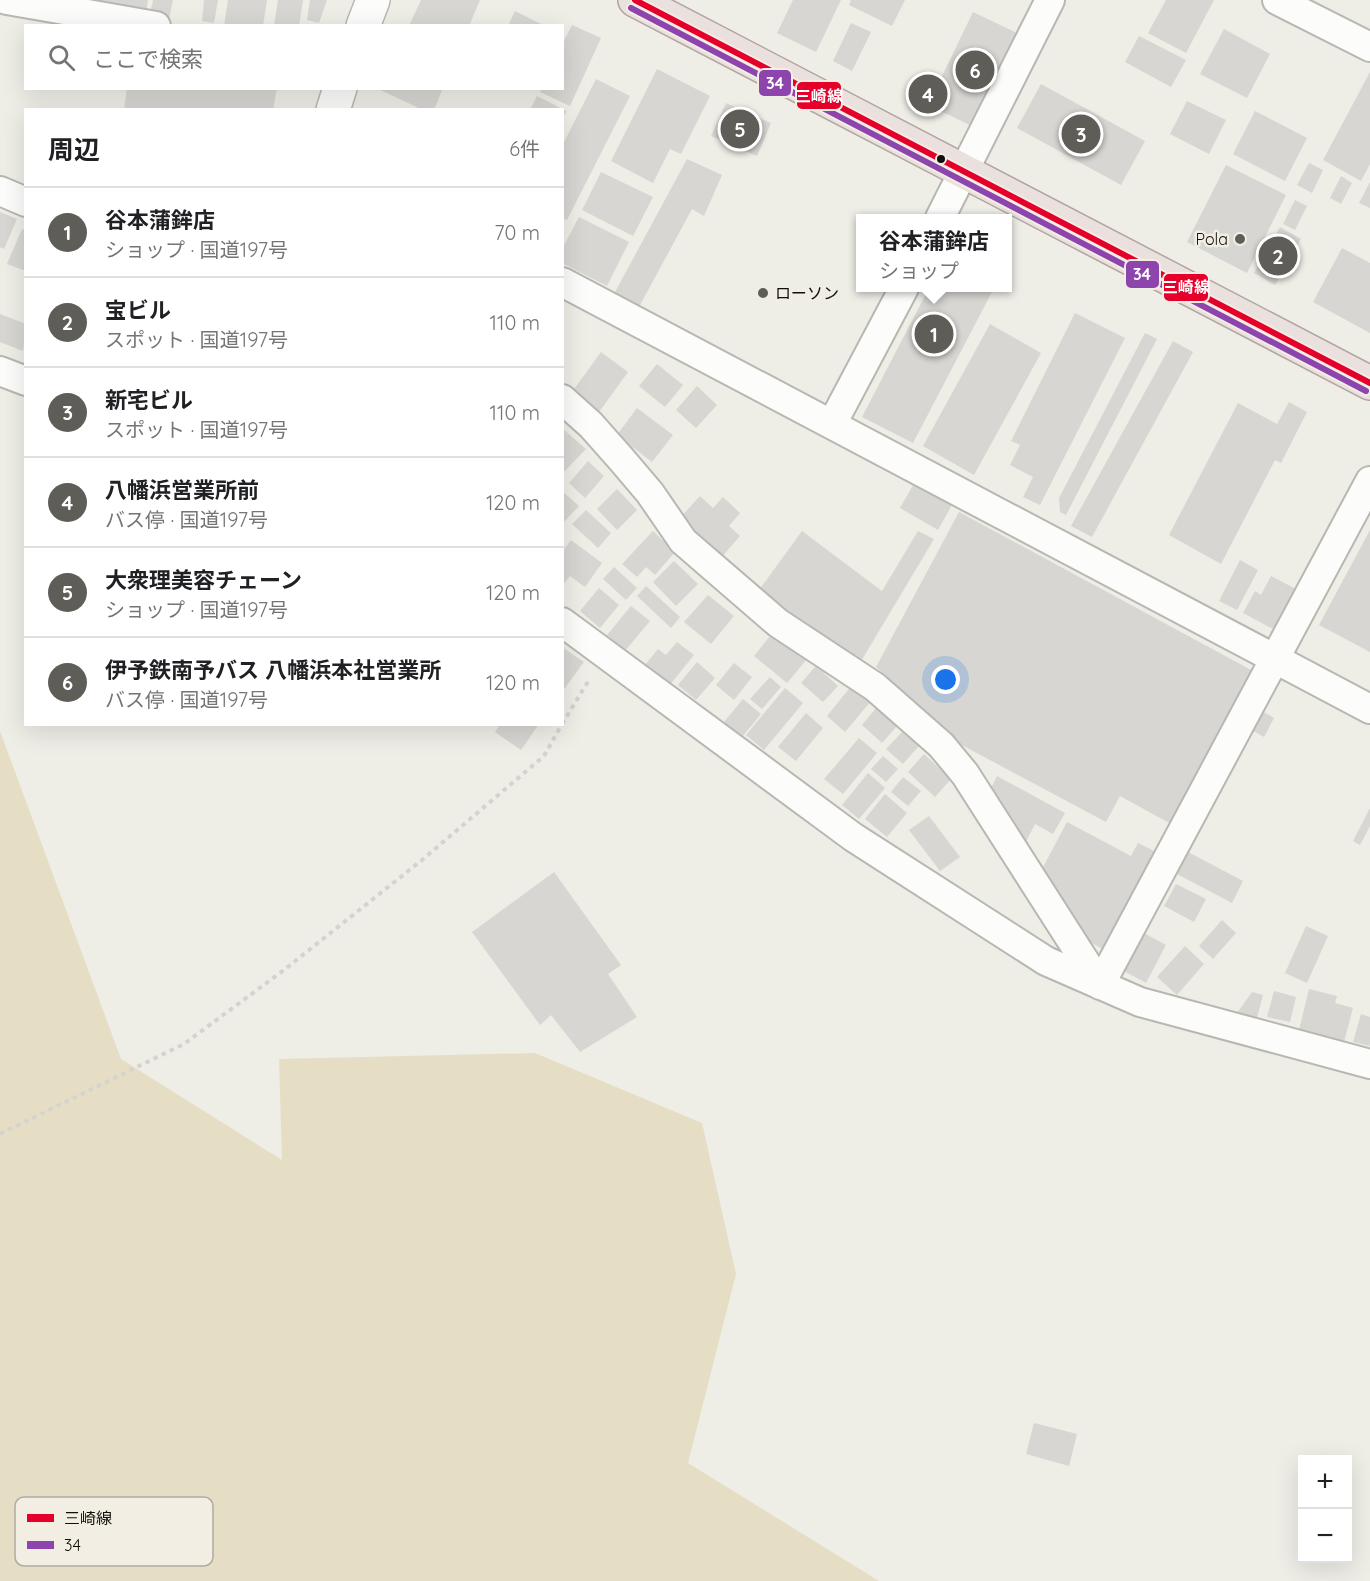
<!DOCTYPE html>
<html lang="ja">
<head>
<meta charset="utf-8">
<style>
  :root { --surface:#fff; --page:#f2f2f2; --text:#202124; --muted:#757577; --line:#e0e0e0; --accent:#5e5d58 }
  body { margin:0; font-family:Quicksand,"Noto Sans JP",sans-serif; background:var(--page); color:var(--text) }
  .controls { position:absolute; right:18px; bottom:18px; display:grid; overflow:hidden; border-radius:0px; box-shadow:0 6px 24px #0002 }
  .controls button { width:54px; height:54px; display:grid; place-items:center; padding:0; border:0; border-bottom:2px solid var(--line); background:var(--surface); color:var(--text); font:30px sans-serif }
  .you { position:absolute; left:946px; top:680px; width:21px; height:21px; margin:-15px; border:4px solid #fff; border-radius:50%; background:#1a73e8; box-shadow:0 0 0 9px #1a73e833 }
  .badge { display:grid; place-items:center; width:39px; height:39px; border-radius:50%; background:var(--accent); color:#fff; font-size:20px; font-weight:700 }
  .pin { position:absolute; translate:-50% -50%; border:3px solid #fff; box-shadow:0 2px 6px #0006 }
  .popup { position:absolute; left:856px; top:214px; width:156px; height:78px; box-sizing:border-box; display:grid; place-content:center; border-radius:0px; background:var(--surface); filter:drop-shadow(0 2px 4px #0005); font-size:20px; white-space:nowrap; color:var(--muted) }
  .popup b { font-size:22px; color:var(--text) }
  .popup::after { content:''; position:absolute; left:50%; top:100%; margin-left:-12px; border:12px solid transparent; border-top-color:var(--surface) }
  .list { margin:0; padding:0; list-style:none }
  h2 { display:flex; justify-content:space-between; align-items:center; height:78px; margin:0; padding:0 24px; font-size:26px }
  h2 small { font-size:20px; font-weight:400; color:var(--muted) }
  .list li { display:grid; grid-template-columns:39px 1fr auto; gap:18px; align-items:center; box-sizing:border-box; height:90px; padding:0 24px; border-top:2px solid var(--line) }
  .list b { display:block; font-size:22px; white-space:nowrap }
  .list p { margin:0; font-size:20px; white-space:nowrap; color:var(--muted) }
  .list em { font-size:20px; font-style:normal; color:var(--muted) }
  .icon { flex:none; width:33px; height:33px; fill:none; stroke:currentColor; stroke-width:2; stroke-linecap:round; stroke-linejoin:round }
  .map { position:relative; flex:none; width:1370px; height:1581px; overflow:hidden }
  .search { position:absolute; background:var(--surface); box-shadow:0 6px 24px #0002; left:24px; top:24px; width:540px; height:66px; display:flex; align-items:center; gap:15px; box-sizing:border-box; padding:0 21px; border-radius:0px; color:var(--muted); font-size:22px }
  .panel { position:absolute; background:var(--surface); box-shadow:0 6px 24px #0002; left:24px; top:108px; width:540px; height:618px; border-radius:0px }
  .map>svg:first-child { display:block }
</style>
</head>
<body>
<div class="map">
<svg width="1370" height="1581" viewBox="0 0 1370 1581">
  <rect width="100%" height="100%" fill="#eeede6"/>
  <path fill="#e6dec4" d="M0,731L121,1059L282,1160L279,1059L535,1053L702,1123L736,1274L688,1463L879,1581H0Z"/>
  <path fill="#d7d6d2" d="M66,0H148L146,13Z
    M153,0H173L169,18L150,14Z
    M204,0H218L214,23L202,21Z
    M228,0H267L263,26H224Z
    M278,0H303L299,26H274Z
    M310,0H327L319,23L307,20Z
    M421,0H480L469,26H409Z
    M793,0H841L816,52L777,33Z
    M851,0H905L892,26L849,5Z
    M1166,0H1214L1186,53L1148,33Z
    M515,11L545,26H508Z
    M973,12L1021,35L976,128L928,105Z
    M851,23L871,32L852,71L833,61Z
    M572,25L601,38L570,106L540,92L542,88H562V45Z
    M1224,29L1270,54L1247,98L1200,74Z
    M1139,36L1186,60L1171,87L1125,62Z
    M657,69L710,96L681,154L670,149L653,183L611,161Z
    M1370,72V164L1361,181L1323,160Z
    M596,79L630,96L567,220L562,218V146Z
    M1041,84L1145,141L1121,185L1017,128Z
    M127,88H277L273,110H124Z
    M376,88H443L434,110H423Z
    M537,96L567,111L562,119V110H530Z
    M1187,101L1226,120L1209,154L1170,134Z
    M726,103L771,123L757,156L711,136Z
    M1255,111L1307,138L1285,181L1233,154Z
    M687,159L722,175L704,216L692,209L639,307L614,294Z
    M1309,163L1323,170L1312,193L1297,185Z
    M1226,165L1286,195L1247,273L1187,242Z
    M601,172L653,197L633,236L582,210Z
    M1341,176L1352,183L1341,204L1330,198Z
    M1370,182V208L1359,203Z
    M1295,200L1307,206L1295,230L1283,224Z
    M0,212L17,219L4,249L0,247Z
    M579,217L629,242L607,286L562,263V249Z
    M1280,227L1301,239L1275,285L1254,273Z
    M22,229L26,230V271L7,264Z
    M1342,248L1370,263V333L1313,302Z
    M929,288H994L913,443L862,417Z
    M1075,313L1125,338L1040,505L1023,497L1033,477L1010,465L1020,445L1011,441Z
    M0,314L26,324L23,351L0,342Z
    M990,324L1041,353L974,475L923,446Z
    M1145,333L1157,339L1066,515L1060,512L1059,498Z
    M1173,341L1193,352L1092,537L1071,526Z
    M601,352L628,372L599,412L572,392Z
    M657,364L683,385L665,407L639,386Z
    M697,386L717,405L696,428L676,410Z
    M1289,402L1307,412L1281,463L1275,460L1221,564L1169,535L1238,403L1277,424Z
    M637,408L673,435L652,462L617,435Z
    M562,428L586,449L562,474Z
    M588,461L604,476L585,498L569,483Z
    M915,482L952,505L938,530L900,508Z
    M617,489L637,510L617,530L597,509Z
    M562,491L579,506L562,524Z
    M700,496L713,508L723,497L740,513L729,526L740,536L721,558L678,520Z
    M586,510L611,533L598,548L572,524Z
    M959,512L1253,671L1171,824L1120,796L1106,822L958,743L876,667Z
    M1370,530V652L1319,625Z
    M653,531L675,552L655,575L646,567L637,577L622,564Z
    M802,531L882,591L918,531L934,539L860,663L759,590Z
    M571,540L602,563L585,587L570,576L562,586V552Z
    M1240,560L1258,570L1237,610L1219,601Z
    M674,561L698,584L676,606L653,582Z
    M614,567L637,588L626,600L603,579Z
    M1271,576L1296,589L1275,630L1243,613L1255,591L1261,595Z
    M646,586L680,617L671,628L637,596Z
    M599,588L619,605L600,628L580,611Z
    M708,595L734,616L711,644L684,622Z
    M631,606L650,621L625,651L607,635Z
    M774,631L807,659L787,683L754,656Z
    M677,642L694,655L669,686L645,665L658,649L666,655Z
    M562,647L584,662L562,692Z
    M697,662L715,678L696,700L678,685Z
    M734,663L752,677L734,700L716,685Z
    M816,666L838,686L823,702L801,683Z
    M770,677L781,687L762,709L750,699Z
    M852,685L871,701L845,732L827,716Z
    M785,688L803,703L764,750L746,735Z
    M743,699L761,714L742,737L724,722Z
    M876,708L897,726L882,743L862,725Z
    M1262,711L1274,718L1264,737L1252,730Z
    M806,713L823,728L796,761L778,747Z
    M500,724H539L521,750L495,732Z
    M902,732L919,746L903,764L886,749Z
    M859,738L877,753L843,794L824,779Z
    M924,754L951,779L935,797L908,772Z
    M883,756L898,769L886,782L871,769Z
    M868,773L885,788L859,819L842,805Z
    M997,776L1065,813L1053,834L1035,824L1026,842L990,790Z
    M903,777L921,791L908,806L891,792Z
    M885,794L907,813L887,837L865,819Z
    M1370,808V826L1360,845L1353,841Z
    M929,816L960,857L940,871L909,830Z
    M1067,822L1131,856L1138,843L1158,853L1106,951L1090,942L1042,869Z
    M1188,852L1243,881L1232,903L1177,874Z
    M554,872L621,965L608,974L637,1017L580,1052L551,1015L540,1025L472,932Z
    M1176,884L1206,899L1194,922L1164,906Z
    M1222,920L1236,933L1213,959L1199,946Z
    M1306,926L1328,936L1307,983L1285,973Z
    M1144,933L1166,945L1146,983L1124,971Z
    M1185,946L1204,964L1177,995L1157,977Z
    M1309,989L1337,996L1335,1003L1353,1008L1344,1042L1299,1030Z
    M1274,991L1296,997L1290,1022L1267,1017Z
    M1252,992L1263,995L1257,1018L1237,1013Z
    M1361,1014L1370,1017V1046L1353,1042Z
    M1034,1423L1077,1434L1069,1466L1026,1454Z"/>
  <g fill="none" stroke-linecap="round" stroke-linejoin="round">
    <defs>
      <path id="minor" d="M7,0L156,26
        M1277,0L1370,47
        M0,191L26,202
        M940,218L1050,0
        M562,282L1370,709
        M0,371L26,381
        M562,399L591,425L622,460L650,493L683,541L778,623L875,687L941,745L965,774L1100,985
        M832,424L904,288
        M562,622L853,837L1046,961L1140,1002L1370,1064
        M1100,985L1370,481"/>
      <path id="tertiary" d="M363,26L373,0
        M333,110L340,88"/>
      <path id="trunk" d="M635,0L1370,383"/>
    </defs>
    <use href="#minor" stroke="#b8b7b2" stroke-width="32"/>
    <use href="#tertiary" stroke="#b8b7b2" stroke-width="36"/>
    <use href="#trunk" stroke="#b2a49e" stroke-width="36"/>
    <path stroke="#d4d3d1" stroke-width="4" stroke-dasharray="4.5 4.5" stroke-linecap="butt" d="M562,724L589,680
      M0,1134L184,1044L284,970L422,860L544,756L562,724"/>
    <use href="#minor" stroke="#fcfcfb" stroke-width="28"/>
    <use href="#tertiary" stroke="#fcfcfb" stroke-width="33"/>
    <use href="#trunk" stroke="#eae0de" stroke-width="33"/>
    <defs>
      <path id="bus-1" d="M635,0L1370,383"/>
      <path id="bus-2" d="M631,8L1366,391"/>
    </defs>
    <use href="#bus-1" stroke="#f2eee3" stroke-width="10"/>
    <use href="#bus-2" stroke="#f2eee3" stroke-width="10"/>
    <use href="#bus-1" stroke="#e4002b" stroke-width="6"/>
    <use href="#bus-2" stroke="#8e44ad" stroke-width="6"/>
  </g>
  <circle fill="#110f0c" stroke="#f2eee3" stroke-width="2" cx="941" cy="159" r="5"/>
  <g fill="#5e5d58" stroke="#f2eee3" stroke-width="2">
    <circle cx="1240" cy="239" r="6"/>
    <circle cx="763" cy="293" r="6"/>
  </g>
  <g text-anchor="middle" stroke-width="5" stroke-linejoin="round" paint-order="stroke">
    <g font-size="16" fill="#110f0c" stroke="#f2eee3" text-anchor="end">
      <text x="1228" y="245">Pola</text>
      <text x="775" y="299" text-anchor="start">ローソン</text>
    </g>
  </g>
  <rect x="15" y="1497" width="198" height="69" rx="9" fill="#f2eee3" stroke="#aeaba2" stroke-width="1.5"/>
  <rect x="27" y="1514" width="27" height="8" fill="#e4002b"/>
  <rect x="27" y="1541" width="27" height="8" fill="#8e44ad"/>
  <g font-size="16" fill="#110f0c">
    <text x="64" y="1524">三崎線</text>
    <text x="64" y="1551">34</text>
  </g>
  <g stroke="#f2eee3" stroke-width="2">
    <rect x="758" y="69" width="34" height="28" rx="6" fill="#8e44ad"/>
    <rect x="796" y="81" width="46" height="29" rx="6" fill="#e4002b"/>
    <rect x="1125" y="260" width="35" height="29" rx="6" fill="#8e44ad"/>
    <rect x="1163" y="273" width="46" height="29" rx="6" fill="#e4002b"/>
  </g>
  <g font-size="16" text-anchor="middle" font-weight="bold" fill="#fff">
    <text x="775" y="89">34</text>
    <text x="819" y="102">三崎線</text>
    <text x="1142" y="280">34</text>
    <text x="1186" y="293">三崎線</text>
  </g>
</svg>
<div class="controls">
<button>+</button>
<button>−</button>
</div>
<div class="you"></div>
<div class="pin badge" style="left:934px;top:334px">1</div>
<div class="popup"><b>谷本蒲鉾店</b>ショップ</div>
<div class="pin badge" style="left:1278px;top:256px">2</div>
<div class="pin badge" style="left:1081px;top:134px">3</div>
<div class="pin badge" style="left:928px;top:94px">4</div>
<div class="pin badge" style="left:740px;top:129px">5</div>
<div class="pin badge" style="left:975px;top:70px">6</div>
<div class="search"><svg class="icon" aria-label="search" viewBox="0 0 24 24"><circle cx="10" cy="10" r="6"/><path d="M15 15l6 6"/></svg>ここで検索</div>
<section class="panel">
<h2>周辺<small>6件</small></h2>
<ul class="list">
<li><span class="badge">1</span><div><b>谷本蒲鉾店</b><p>ショップ · 国道197号</p></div><em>70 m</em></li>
<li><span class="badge">2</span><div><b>宝ビル</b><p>スポット · 国道197号</p></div><em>110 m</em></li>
<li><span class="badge">3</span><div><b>新宅ビル</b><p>スポット · 国道197号</p></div><em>110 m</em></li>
<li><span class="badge">4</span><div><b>八幡浜営業所前</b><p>バス停 · 国道197号</p></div><em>120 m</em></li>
<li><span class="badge">5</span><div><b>大衆理美容チェーン</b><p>ショップ · 国道197号</p></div><em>120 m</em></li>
<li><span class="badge">6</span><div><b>伊予鉄南予バス 八幡浜本社営業所</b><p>バス停 · 国道197号</p></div><em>120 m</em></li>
</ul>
</section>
</div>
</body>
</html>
